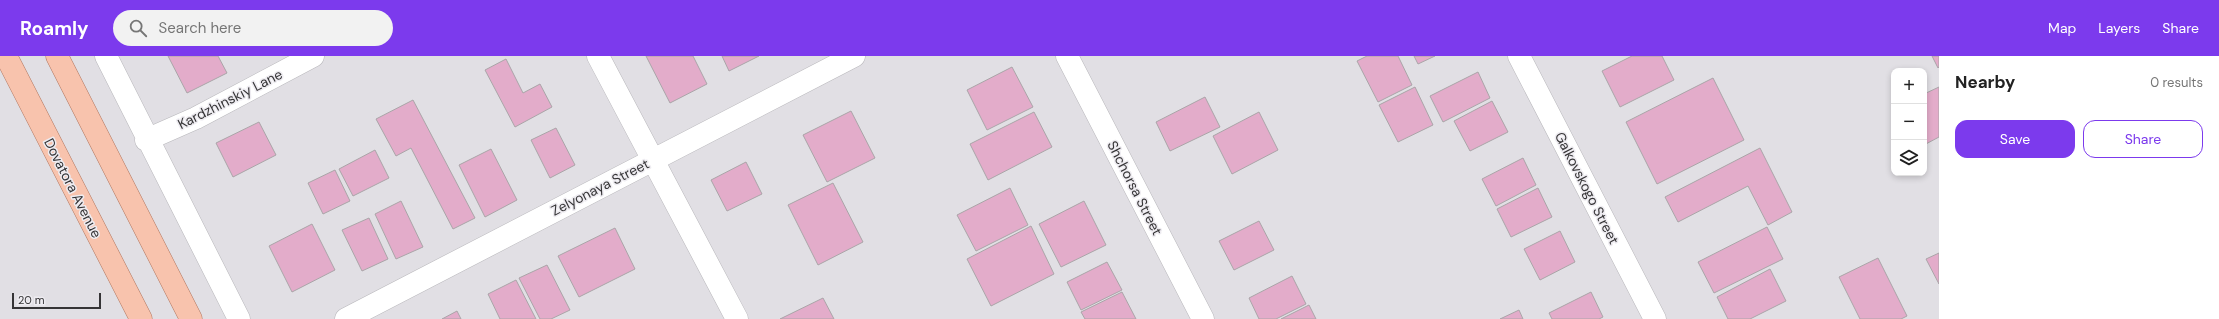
<!DOCTYPE html>
<html lang="en">
<head>
<meta charset="utf-8">
<style>
  :root { --surface:#fff; --page:#f2f2f2; --text:#222; --muted:#767676; --line:#e0e0e0; --accent:#7c3aed }
  body { margin:0; font-family:"DM Sans",sans-serif; background:var(--page); color:var(--text) }
  .controls { position:absolute; right:12px; top:12px; display:grid; overflow:hidden; border-radius:8px; box-shadow:0 2px 6px #0003 }
  .controls button { width:36px; height:36px; display:grid; place-items:center; padding:0; border:0; border-bottom:1px solid var(--line); background:var(--surface); color:var(--text); font:20px sans-serif }
  .scale { position:absolute; left:12px; bottom:10px; width:89px; box-sizing:border-box; padding-left:4px; border:2px solid #353436; border-top:0; font-size:11px; line-height:14px; white-space:nowrap; color:#353436; -webkit-text-stroke:3px #eeecf1; paint-order:stroke }
  .list { margin:0; padding:0; list-style:none }
  h2 { display:flex; justify-content:space-between; align-items:center; height:52px; margin:0; padding:0 16px; font-size:17px }
  h2 small { font-size:13px; font-weight:400; color:var(--muted) }
  .actions { display:flex; gap:8px; padding:12px 16px }
  .actions a { flex:1; padding:9px 0; border:1px solid var(--accent); border-radius:12px; text-align:center; font-size:14px; color:var(--accent) }
  .actions .main { background:var(--accent); color:#fff }
  .icon { flex:none; width:22px; height:22px; fill:none; stroke:currentColor; stroke-width:2; stroke-linecap:round; stroke-linejoin:round }
  .map { position:relative; flex:none; width:1939px; height:263px; overflow:hidden }
  header { display:flex; align-items:center; gap:24px; box-sizing:border-box; height:56px; padding:0 20px; background:var(--accent); color:#fff }
  header strong { font-size:19px }
  nav { display:flex; gap:22px; margin-inline-start:auto; font-size:14px }
  .search { width:280px; height:36px; background:var(--page); display:flex; align-items:center; gap:10px; box-sizing:border-box; padding:0 14px; border-radius:22px; color:var(--muted); font-size:15px }
  main { display:flex }
  aside { flex:1; background:var(--surface) }
  .map>svg:first-child { display:block }
</style>
</head>
<body>
<header>
<strong>Roamly</strong>
<div class="search"><svg class="icon" aria-label="search" viewBox="0 0 24 24"><circle cx="10" cy="10" r="6"/><path d="M15 15l6 6"/></svg>Search here</div>
<nav><a>Map</a><a>Layers</a><a>Share</a></nav>
</header>
<main>
<div class="map">
<svg width="1939" height="263" viewBox="0 0 1939 263">
  <rect width="100%" height="100%" fill="#e1dfe4"/>
  <path fill="#e3acca" stroke="#aaa5a8" d="M168,0H218L227,17L187,37Z
    M646,0H693L707,28L670,47Z
    M722,0H759L729,15Z
    M1367,0H1398L1412,29L1378,46L1357,5Z
    M1414,0H1435L1418,8Z
    M1632,0H1662L1674,24L1620,51L1602,15Z
    M1932,0H1939V11L1938,12Z
    M506,3L523,37L540,28L552,51L515,71L485,14Z
    M1012,11L1033,51L987,74L967,34Z
    M1478,16L1490,42L1443,66L1430,40Z
    M1713,22L1744,84L1657,128L1626,66Z
    M1415,31L1433,69L1398,86L1379,49Z
    M1939,31V81L1924,89V38Z
    M1205,41L1220,71L1170,95L1156,66Z
    M413,44L475,162L453,173L411,92L396,100L376,63Z
    M1492,45L1508,76L1470,95L1454,65Z
    M851,55L875,102L827,126L803,79Z
    M1034,56L1052,91L988,124L970,88Z
    M1259,56L1278,94L1232,118L1213,80Z
    M259,66L276,99L233,121L216,87Z
    M556,72L575,109L550,122L531,84Z
    M1760,92L1792,156L1768,169L1748,130L1678,166L1665,141Z
    M491,93L517,144L485,161L459,109Z
    M375,94L389,122L353,140L339,113Z
    M1523,102L1536,129L1496,150L1482,123Z
    M746,106L762,138L727,155L711,124Z
    M335,114L350,145L323,158L308,127Z
    M833,127L863,186L818,209L788,149Z
    M1010,132L1028,169L976,195L957,159Z
    M1538,132L1552,161L1511,181L1497,153Z
    M401,145L423,191L396,203L375,158Z
    M1084,145L1106,189L1061,211L1039,168Z
    M369,162L388,203L362,215L342,174Z
    M1259,165L1274,194L1234,214L1219,185Z
    M312,168L335,214L292,236L269,190Z
    M1031,170L1054,218L991,250L967,203Z
    M1767,171L1783,203L1714,237L1698,206Z
    M615,172L635,213L579,241L558,200Z
    M1560,175L1575,206L1540,224L1524,193Z
    M1939,197V228L1926,203Z
    M1878,202L1907,260L1901,263H1860L1839,221Z
    M1107,206L1122,234L1081,254L1067,226Z
    M547,209L570,254L551,263H540L519,222Z
    M1770,213L1786,245L1750,263H1728L1717,241Z
    M1292,220L1306,248L1276,263H1259L1249,242Z
    M516,224L536,263H500L488,238Z
    M1122,236L1136,263H1085L1081,256Z
    M1591,236L1603,261L1599,263H1552L1549,257Z
    M823,242L834,263H780Z
    M1309,249L1316,263H1281Z
    M1519,254L1523,263H1500Z
    M457,255L461,263H442Z"/>
  <g fill="none" stroke-linecap="round" stroke-linejoin="round">
    <defs>
      <path id="street" d="M106,0L239,263
        M598,0L737,263
        M1067,0L1203,263
        M1519,0L1655,263
        M146,84L196,62L313,0
        M346,263L854,0"/>
      <path id="primary" d="M6,0L141,263
        M57,0L191,263"/>
    </defs>
    <use href="#street" stroke="#b8b7bb" stroke-width="23"/>
    <use href="#primary" stroke="#b17760" stroke-width="23"/>
    <use href="#street" stroke="#fff" stroke-width="22"/>
    <use href="#primary" stroke="#f8c3ad" stroke-width="22"/>
  </g>
  <g text-anchor="middle" stroke-width="3" stroke-linejoin="round" paint-order="stroke">
    <g font-size="14" fill="#353436" stroke="#eeecf1">
      <text transform="translate(230 43) rotate(-27)" y="5">Kardzhinskiy Lane</text>
      <text transform="translate(600 131) rotate(-27)" y="5">Zelyonaya Street</text>
      <text transform="translate(73 132) rotate(63)" y="5">Dovatora Avenue</text>
      <text transform="translate(1135 132) rotate(63)" y="5">Shchorsa Street</text>
      <text transform="translate(1587 132) rotate(63)" y="5">Galkovskogo Street</text>
    </g>
  </g>
</svg>
<div class="controls">
<button>+</button>
<button>−</button>
<button><svg class="icon" aria-label="layers" viewBox="0 0 24 24"><path d="M12 4l9 5-9 5-9-5zM3 14l9 5 9-5"/></svg></button>
</div>
<div class="scale">20 m</div>
</div>
<aside>
<h2>Nearby<small>0 results</small></h2>
<ul class="list">
</ul>
<div class="actions"><a class="main">Save</a><a>Share</a></div>
</aside>
</main>
</body>
</html>
